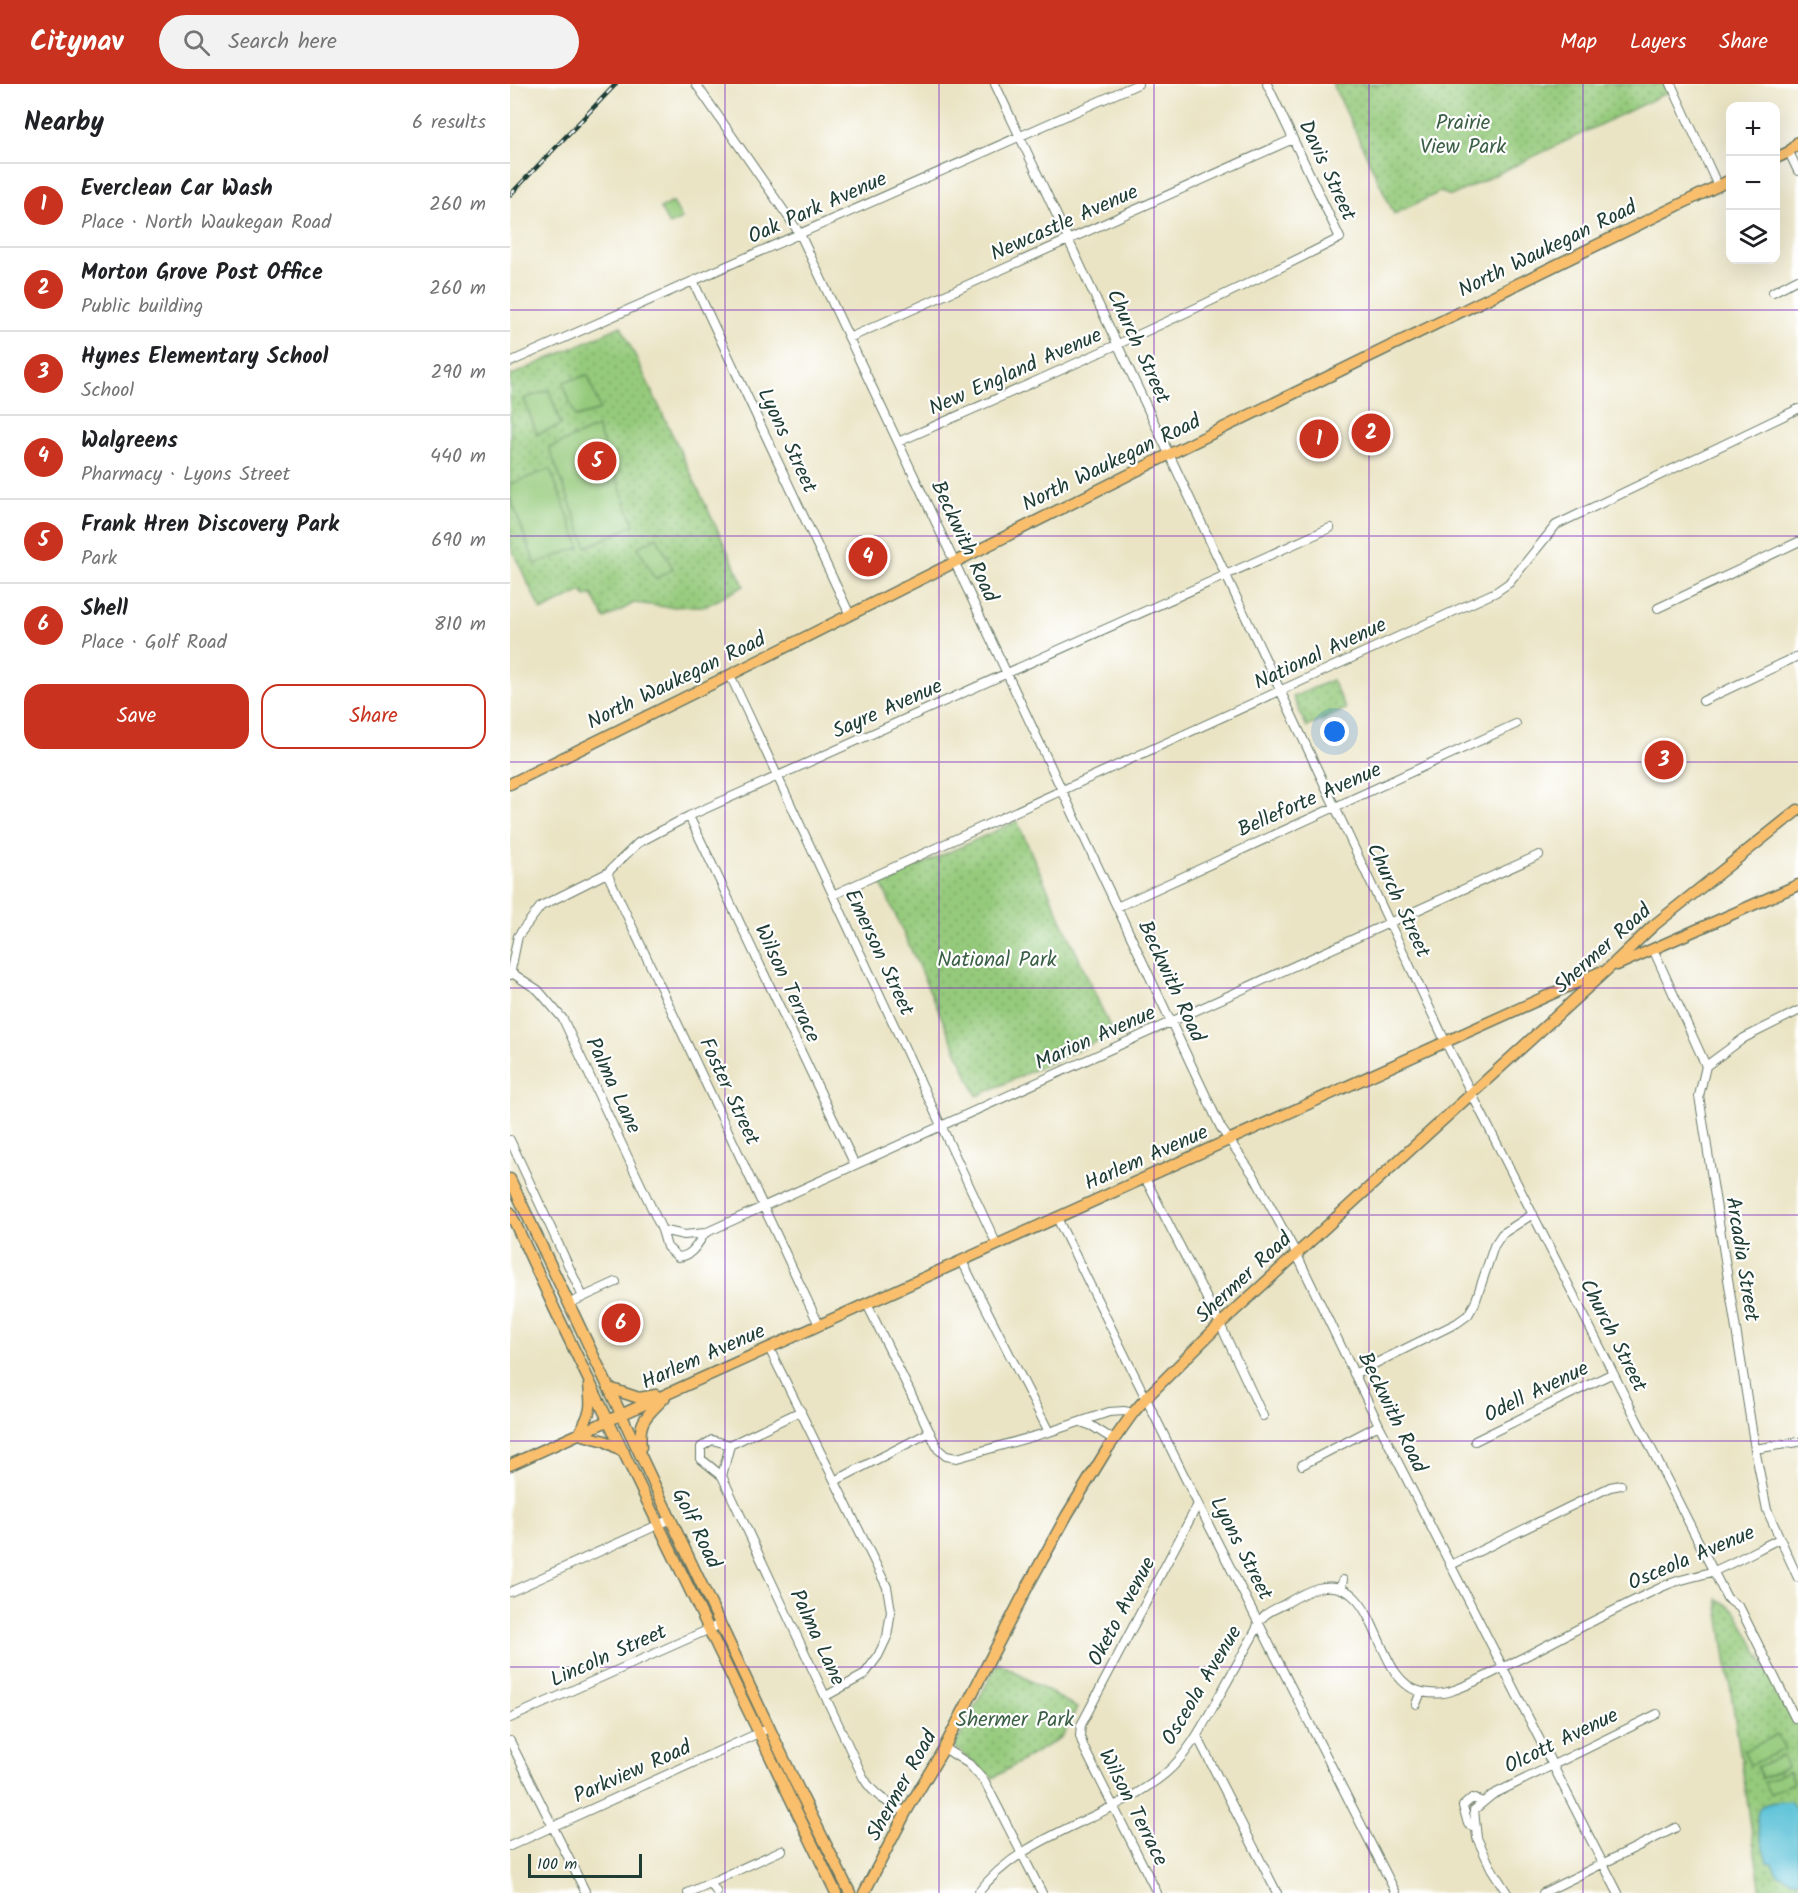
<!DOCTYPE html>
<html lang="en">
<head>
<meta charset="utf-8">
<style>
  :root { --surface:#fff; --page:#f2f2f2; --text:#202124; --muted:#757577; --line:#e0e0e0; --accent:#c8321e }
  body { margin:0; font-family:Kalam,sans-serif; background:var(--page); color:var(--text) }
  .controls { position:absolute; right:18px; top:18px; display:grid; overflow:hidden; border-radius:12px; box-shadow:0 6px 24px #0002 }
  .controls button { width:54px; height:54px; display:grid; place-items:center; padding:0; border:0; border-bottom:2px solid var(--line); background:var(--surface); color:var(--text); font:30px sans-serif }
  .scale { position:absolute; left:18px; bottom:15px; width:114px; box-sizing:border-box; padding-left:6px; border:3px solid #1f3d34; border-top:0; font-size:16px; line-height:21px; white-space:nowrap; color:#1f3d34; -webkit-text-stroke:4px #fff; paint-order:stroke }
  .you { position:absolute; left:825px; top:648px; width:21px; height:21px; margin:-15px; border:4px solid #fff; border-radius:50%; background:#1a73e8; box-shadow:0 0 0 9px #1a73e833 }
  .badge { display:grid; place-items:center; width:39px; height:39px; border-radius:50%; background:var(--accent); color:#fff; font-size:20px; font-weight:700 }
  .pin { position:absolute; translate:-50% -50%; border:3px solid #fff; box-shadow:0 2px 6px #0006 }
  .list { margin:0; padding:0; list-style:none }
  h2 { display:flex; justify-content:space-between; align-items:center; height:78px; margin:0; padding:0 24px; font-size:26px }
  h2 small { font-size:20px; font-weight:400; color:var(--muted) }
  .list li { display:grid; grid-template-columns:39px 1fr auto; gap:18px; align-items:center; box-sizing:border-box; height:84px; padding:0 24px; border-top:2px solid var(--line) }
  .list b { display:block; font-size:22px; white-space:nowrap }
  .list p { margin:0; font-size:20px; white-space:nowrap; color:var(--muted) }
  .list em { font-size:20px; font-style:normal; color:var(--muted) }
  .actions { display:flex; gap:12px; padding:18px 24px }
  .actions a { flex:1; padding:14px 0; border:2px solid var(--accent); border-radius:18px; text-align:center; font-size:21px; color:var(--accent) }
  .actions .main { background:var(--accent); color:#fff }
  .icon { flex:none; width:33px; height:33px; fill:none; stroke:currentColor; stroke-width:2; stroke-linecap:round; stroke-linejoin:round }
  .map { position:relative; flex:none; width:1288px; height:1809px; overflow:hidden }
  header { display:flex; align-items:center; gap:36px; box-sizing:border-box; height:84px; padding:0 30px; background:var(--accent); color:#fff }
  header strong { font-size:28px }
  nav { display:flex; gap:33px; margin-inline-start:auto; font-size:21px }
  .search { width:420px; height:54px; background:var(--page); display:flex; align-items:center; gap:15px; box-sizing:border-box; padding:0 21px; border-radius:33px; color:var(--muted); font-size:22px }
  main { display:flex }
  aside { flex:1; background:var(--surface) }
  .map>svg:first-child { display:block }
</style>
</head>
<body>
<header>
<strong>Citynav</strong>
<div class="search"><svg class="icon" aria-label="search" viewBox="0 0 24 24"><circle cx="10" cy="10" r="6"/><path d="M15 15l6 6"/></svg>Search here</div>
<nav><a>Map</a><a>Layers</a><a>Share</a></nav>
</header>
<main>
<aside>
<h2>Nearby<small>6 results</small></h2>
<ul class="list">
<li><span class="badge">1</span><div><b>Everclean Car Wash</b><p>Place · North Waukegan Road</p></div><em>260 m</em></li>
<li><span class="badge">2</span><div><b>Morton Grove Post Office</b><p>Public building</p></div><em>260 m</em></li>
<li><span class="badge">3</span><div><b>Hynes Elementary School</b><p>School</p></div><em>290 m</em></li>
<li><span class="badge">4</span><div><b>Walgreens</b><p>Pharmacy · Lyons Street</p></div><em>440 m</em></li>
<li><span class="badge">5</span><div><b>Frank Hren Discovery Park</b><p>Park</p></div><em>690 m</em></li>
<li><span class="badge">6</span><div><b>Shell</b><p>Place · Golf Road</p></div><em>810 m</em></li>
</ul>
<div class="actions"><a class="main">Save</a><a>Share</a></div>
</aside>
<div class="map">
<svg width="1288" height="1809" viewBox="0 0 1288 1809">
  <defs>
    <pattern id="grass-dots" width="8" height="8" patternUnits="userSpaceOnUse" patternTransform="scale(1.5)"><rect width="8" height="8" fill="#95ca7b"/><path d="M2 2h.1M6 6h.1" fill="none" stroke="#79a566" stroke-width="1.8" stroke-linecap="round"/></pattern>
  </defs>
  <rect width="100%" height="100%" fill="#fff"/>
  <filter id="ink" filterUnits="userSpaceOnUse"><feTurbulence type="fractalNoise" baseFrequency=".0167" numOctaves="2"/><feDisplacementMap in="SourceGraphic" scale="12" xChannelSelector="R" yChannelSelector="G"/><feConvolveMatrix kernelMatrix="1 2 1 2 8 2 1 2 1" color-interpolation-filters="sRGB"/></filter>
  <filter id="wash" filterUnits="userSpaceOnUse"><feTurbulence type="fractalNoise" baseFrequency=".008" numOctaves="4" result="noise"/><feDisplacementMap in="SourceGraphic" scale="24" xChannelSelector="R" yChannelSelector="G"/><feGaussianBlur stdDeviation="1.35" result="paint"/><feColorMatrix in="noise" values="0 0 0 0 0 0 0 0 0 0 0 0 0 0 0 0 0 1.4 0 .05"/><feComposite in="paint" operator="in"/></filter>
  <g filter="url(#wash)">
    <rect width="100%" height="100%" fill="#eae4c4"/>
    <path fill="url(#grass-dots)" stroke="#5a8458" stroke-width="1.5" d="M823,0H1158L1161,7L941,112L930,108L884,130Z
      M111,242L234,502L196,522L156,523L124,519L95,535L82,510L76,513L72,507L31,527L0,461V292Z
      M822,596L836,625L797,643L783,613Z
      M507,737L603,950L467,1012L371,799Z
      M1207,1515L1216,1520L1227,1529L1286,1641L1288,1640V1801L1270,1809H1251Z
      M488,1578L567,1624L552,1653L483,1694L444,1663Z"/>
    <path fill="#95ca7b" stroke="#5a8458" stroke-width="1.5" d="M163,118L172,135L159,141L150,124Z
      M78,291L90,326L65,333L53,298Z
      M39,306L51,341L27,350L14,315Z
      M87,343L124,441L77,463L39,364Z
      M40,385L70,463L25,480L0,412V400Z
      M147,453L163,485L145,495L128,463Z
      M1267,1651L1275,1665L1240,1681L1234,1667Z
      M1272,1672L1277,1683L1252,1694L1247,1683Z
      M1279,1687L1284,1698L1260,1710L1254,1698Z"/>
    <path fill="#5ac1d7" stroke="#3c7f86" stroke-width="1.5" d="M1281,1717L1288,1731V1796C1279,1798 1276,1791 1268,1790L1261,1778L1257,1779C1256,1767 1239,1732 1252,1722C1259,1717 1273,1718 1281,1717Z"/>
  </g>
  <g filter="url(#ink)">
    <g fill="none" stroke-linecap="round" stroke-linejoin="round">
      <defs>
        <path id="minor" d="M186,0L290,150L711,1044L744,1092L786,1169L869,1341L1108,1809
          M485,0L936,959L1217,1514L1230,1524L1285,1634
          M1161,0L1208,102
          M1279,68L1288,87
          M183,197L340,531
          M1263,208L1288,195
          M339,254L783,55
          M0,278L628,0
          M388,358C537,293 685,227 830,154L757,0
          M1148,524L1288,458
          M220,591L487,1161
          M1193,617L1288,572
          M179,732L345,1081
          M97,789L309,1241
          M323,811L986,508L999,499L1046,441L1288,325
          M607,823L1006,640
          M1143,865L1196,982L1189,1012L1245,1365L1257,1426L1288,1494
          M2,889L28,906L53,935L152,1146L157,1163L168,1173C182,1172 187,1161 195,1149
          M0,891L8,852L31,822L97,789L128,759L179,732L820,444
          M1196,982L1234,954L1288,927
          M0,1056L73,1213
          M635,1094L710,1240L753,1332
          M547,1134L688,1420L886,1809
          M152,1146L174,1151L195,1149L1029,771
          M452,1177L539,1348
          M60,1219L106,1198
          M357,1220L428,1365L436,1372L447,1374L539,1348L599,1328L614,1327L623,1329
          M259,1264L377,1503L381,1527L377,1553L368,1572L354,1591L316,1612
          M844,1290L947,1239L958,1231L965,1219L984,1162L992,1150L1023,1130
          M291,1327L220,1361L212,1392L353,1693C363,1711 378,1719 396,1728
          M571,1338L582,1342L604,1356
          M965,1357L1103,1289
          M1245,1365L1288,1358
          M792,1381L869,1341
          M212,1392L191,1375V1363L202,1356L220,1361
          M325,1397L420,1348
          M941,1481L1100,1403L1111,1401
          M830,1505L833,1496
          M0,1508L161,1435
          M906,1620L911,1608
          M0,1634L211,1540
          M687,1652L767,1809
          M0,1657L76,1809
          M434,1664L459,1680L475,1698L532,1809
          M966,1744L958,1740L953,1722L962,1714L973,1718
          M0,1762L253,1647
          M201,1799L207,1809
          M178,1809L272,1766
          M468,1809C514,1748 598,1737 656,1689C678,1670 692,1643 706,1618C719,1594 733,1570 746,1546C750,1530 761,1527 775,1520C785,1514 796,1507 808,1504C871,1489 862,1598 912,1608C922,1610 935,1610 944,1606C968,1598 991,1584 1014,1573C1060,1549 1105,1525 1152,1503C1168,1495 1187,1493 1204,1487C1226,1478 1248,1465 1269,1455
          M647,1809L574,1664L570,1652L571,1641L688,1420
          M997,1809L981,1784L967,1754L964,1726L982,1711L1147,1630
          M1033,1809L1165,1744"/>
        <path id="major" d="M1266,74L1279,68L1288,58
          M0,700L220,591L660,370L1220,96
          M1107,881L1288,801
          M0,1095L282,1692L340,1809
          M0,1128L45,1226L326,1809
          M79,1301C82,1326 81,1327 69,1350L95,1357L114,1368
          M99,1304L129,1314L146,1311
          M131,1363C128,1335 137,1332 155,1313
          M0,1381L1090,888
          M354,1809L396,1728L434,1664L520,1498L557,1431L598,1364L623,1329L636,1314L710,1240L1100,883L1143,842L1288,726"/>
      </defs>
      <use href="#minor" stroke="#676" stroke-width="10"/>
      <use href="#major" stroke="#676" stroke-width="13"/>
      <use href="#minor" stroke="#fff" stroke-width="8"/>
      <use href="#major" stroke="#f9bf6d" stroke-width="10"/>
      <defs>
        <path id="rail" d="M0,111L106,0"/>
      </defs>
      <use href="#rail" stroke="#1f3d34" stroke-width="4.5"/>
      <use href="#rail" stroke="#fff" stroke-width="2" stroke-dasharray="7" stroke-linecap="butt"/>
    </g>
  </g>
  <path fill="none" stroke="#7b2cbf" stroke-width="1.5" stroke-opacity="0.55" d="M215,0V1809M429,0V1809M644,0V1809M859,0V1809M1073,0V1809M0,226H1288M0,452H1288M0,678H1288M0,904H1288M0,1131H1288M0,1357H1288M0,1583H1288"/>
  <g text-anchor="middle" stroke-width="4.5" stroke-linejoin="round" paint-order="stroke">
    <g font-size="21" fill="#3c6046" stroke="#fff">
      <text x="953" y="45">Prairie<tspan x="953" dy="24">View Park</tspan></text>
      <text x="487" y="882">National Park</text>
      <text x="505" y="1642">Shermer Park</text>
    </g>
    <g font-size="21" fill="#1f3d34" stroke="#fff">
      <text transform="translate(818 86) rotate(65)" y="7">Davis Street</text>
      <text transform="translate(307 123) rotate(-24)" y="7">Oak Park Avenue</text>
      <text transform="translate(554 138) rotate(-24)" y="7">Newcastle Avenue</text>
      <text transform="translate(1037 164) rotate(-26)" y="7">North Waukegan Road</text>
      <text transform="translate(629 262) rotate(65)" y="7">Church Street</text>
      <text transform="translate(505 287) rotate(-24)" y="7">New England Avenue</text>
      <text transform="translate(278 356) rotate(65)" y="7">Lyons Street</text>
      <text transform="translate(601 378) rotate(-26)" y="7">North Waukegan Road</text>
      <text transform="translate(455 457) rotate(65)" y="7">Beckwith Road</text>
      <text transform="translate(810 569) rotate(-25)" y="7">National Avenue</text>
      <text transform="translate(166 596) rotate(-26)" y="7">North Waukegan Road</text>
      <text transform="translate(377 624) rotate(-24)" y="7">Sayre Avenue</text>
      <text transform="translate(799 715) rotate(-24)" y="7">Belleforte Avenue</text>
      <text transform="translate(889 816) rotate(65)" y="7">Church Street</text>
      <text transform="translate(1092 864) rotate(-42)" y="7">Shermer Road</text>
      <text transform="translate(370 868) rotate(65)" y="7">Emerson Street</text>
      <text transform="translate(662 897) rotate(65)" y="7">Beckwith Road</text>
      <text transform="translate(278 899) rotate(65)" y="7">Wilson Terrace</text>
      <text transform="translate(585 953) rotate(-24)" y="7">Marion Avenue</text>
      <text transform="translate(104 1001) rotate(65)" y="7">Palma Lane</text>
      <text transform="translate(220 1007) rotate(65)" y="7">Foster Street</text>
      <text transform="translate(636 1073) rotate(-24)" y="7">Harlem Avenue</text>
      <text transform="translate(1233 1175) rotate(81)" y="7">Arcadia Street</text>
      <text transform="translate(733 1193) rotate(-43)" y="7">Shermer Road</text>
      <text transform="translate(1104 1251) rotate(63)" y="7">Church Street</text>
      <text transform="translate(193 1272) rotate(-24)" y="7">Harlem Avenue</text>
      <text transform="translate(1026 1307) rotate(-26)" y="7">Odell Avenue</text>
      <text transform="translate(883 1328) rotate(64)" y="7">Beckwith Road</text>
      <text transform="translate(187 1444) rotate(64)" y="7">Golf Road</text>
      <text transform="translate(732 1464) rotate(63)" y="7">Lyons Street</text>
      <text transform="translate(1181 1473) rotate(-23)" y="7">Osceola Avenue</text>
      <text transform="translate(611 1527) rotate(-62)" y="7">Oketo Avenue</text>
      <text transform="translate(308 1553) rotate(65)" y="7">Palma Lane</text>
      <text transform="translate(98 1571) rotate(-24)" y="7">Lincoln Street</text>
      <text transform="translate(691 1601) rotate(-59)" y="7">Osceola Avenue</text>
      <text transform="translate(1051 1656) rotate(-26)" y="7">Olcott Avenue</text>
      <text transform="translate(122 1687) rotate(-24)" y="7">Parkview Road</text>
      <text transform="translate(391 1701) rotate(-61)" y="7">Shermer Road</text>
      <text transform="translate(624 1723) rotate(63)" y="7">Wilson Terrace</text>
    </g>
  </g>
</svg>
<div class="controls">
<button>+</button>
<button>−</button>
<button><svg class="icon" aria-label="layers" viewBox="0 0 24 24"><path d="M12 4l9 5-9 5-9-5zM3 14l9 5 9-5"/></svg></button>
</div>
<div class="scale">100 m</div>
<div class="you"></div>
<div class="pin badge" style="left:809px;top:355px">1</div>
<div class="pin badge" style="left:861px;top:349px">2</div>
<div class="pin badge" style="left:1154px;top:676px">3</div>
<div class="pin badge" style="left:358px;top:473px">4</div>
<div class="pin badge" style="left:87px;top:377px">5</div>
<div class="pin badge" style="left:111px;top:1239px">6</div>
</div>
</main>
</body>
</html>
